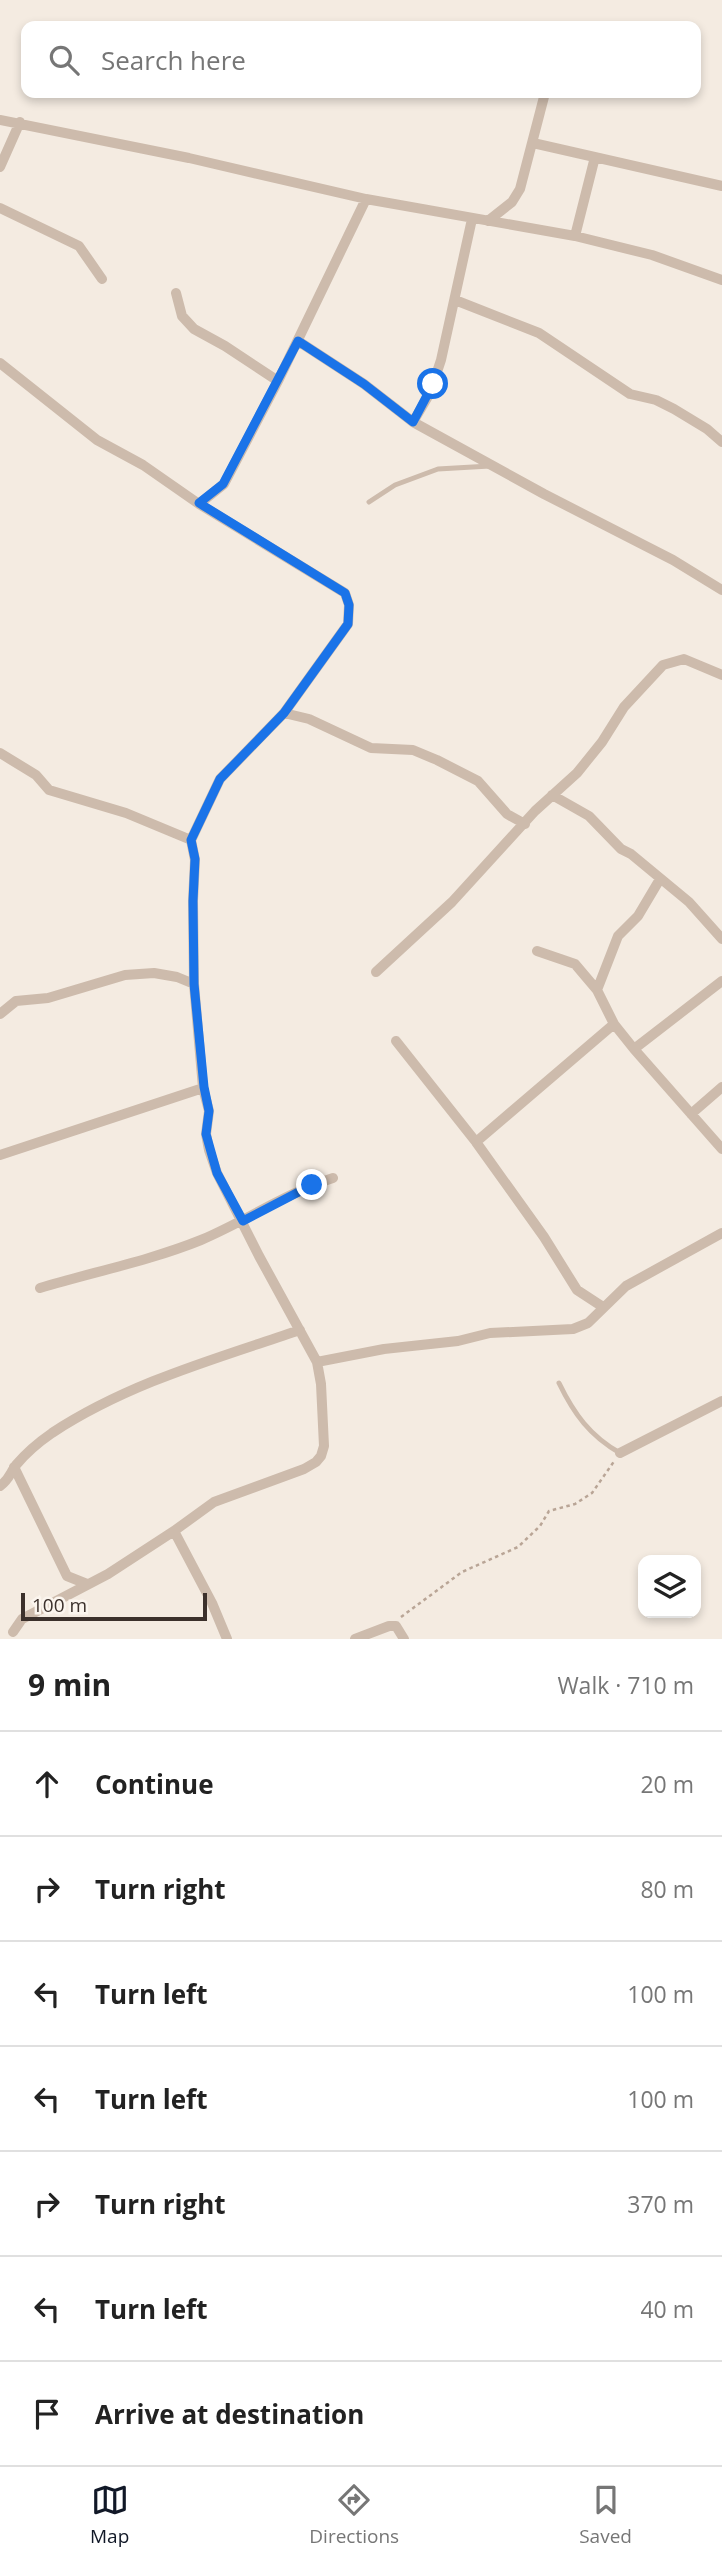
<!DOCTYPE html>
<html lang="en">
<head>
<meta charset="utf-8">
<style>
  :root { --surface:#fff; --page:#f2f2f2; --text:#222; --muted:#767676; --line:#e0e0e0; --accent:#111827 }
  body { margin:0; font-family:"Open Sans",sans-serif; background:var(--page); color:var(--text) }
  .controls { position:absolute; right:21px; bottom:21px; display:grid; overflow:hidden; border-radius:14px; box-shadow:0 4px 10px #0003 }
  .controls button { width:63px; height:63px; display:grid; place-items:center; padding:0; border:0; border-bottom:2px solid var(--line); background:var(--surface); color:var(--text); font:35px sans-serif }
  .scale { position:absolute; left:21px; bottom:18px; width:186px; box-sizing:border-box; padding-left:7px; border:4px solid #3b302b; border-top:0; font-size:19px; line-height:24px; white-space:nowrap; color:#3b302b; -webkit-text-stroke:5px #fbf5ee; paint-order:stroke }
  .stop { position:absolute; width:21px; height:21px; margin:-16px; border:5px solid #1a73e8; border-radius:50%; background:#fff }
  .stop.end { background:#1a73e8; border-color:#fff; box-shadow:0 2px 7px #0008 }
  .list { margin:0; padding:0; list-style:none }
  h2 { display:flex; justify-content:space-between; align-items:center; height:91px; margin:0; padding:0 28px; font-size:30px }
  h2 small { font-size:23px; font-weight:400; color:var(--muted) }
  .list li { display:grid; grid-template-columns:46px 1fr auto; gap:21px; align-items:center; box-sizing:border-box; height:105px; padding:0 28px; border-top:2px solid var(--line) }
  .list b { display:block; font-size:26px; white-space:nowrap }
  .list em { font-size:23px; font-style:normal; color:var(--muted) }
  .icon { flex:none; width:38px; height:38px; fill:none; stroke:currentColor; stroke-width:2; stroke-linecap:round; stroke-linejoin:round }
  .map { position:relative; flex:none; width:722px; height:1639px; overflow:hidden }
  .search { position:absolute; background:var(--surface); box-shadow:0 4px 10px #0003; left:21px; right:21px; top:21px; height:77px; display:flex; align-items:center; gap:18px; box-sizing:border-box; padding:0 24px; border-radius:14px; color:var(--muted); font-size:26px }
  .sheet { height:826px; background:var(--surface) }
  nav { display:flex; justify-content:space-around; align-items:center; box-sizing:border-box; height:98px; border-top:2px solid var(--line); background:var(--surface); font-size:19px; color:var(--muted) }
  nav a { display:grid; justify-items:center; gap:4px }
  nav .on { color:var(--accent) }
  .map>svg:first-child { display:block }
</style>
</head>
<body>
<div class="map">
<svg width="722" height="1639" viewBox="0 0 722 1639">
  <rect width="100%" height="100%" fill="#f4ebe1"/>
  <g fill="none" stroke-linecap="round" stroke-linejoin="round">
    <path stroke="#b9a596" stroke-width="2.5" stroke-dasharray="3.5 3.5" stroke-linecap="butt" d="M401,1617L462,1572L518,1547L540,1526L549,1511L575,1504L592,1493L615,1460"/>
    <path stroke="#cdbbac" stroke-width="5" d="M369,502L395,485L438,469L490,466
      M559,1383C574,1414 590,1436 620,1453"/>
    <path stroke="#cdbbac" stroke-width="10" d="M0,120L189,158L366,199L575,236L652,255L722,280
      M533,143L722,186
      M0,167L20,122
      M0,208L79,246L102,279
      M488,221L512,202L520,189L545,93
      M575,236L595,157
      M176,293L182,316L194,329L225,346L278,381
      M455,300L539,333L630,394L656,400L674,409L707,429L722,442
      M298,341L364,384L413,422L544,494L673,560L722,590
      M0,363L97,440L143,465L199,504L345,593L349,605L348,624L284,713L220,779L191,840
      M413,422L430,393L441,360L472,219
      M199,504L224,484L278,381L366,199
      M284,713L309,719L371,748L413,750L437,760L478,781L507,814L525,824
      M0,753L36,775L49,790L126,813L191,840L195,860L193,901L194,984L203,1088L209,1111L206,1134L209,1150L217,1173L259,1256L317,1362L321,1384L324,1446L321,1456L316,1462L304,1469L214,1502L174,1531L108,1574L22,1619L13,1632
      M552,795L589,816L621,849L631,854L689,902L722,939
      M537,951L575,964L597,990L614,1024L634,1049L722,1149
      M376,972L452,902L535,811L577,773L602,742L624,707L663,665L684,659L722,675
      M597,990L618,936L638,916L660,879
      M0,1014L16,1001L48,998L125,975L154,973L177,977L194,984
      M396,1041L476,1142L544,1237L577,1290L603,1307
      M634,1049L722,981
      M691,1114L722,1087
      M476,1142L614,1024
      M0,1155L203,1088
      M40,1288C93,1272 149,1261 201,1240C246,1221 286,1193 333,1178
      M317,1362L384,1349L458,1341L490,1333L573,1329L588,1323L626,1286L722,1233
      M620,1453L722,1401
      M14,1467L67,1576L87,1584
      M0,1486C9,1480 10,1473 16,1465C26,1453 39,1442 52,1433C128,1383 215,1359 300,1330
      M174,1531L212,1603L227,1639
      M355,1639L389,1626H396L404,1639"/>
  </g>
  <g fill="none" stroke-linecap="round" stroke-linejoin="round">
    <path stroke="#1a73e8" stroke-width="9" d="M312,1185L243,1221L217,1173L206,1134L209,1111L204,1087L194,984L193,901L195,859L191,840L220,779L284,713L348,624L349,605L345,593L199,503L223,484L298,341L364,384L413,422L433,384"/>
  </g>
</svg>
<div class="controls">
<button><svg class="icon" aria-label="layers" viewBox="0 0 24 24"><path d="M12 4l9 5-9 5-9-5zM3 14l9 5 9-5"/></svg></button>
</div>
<div class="scale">100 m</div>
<div class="stop" style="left:433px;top:384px"></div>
<div class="stop end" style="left:312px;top:1185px"></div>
<div class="search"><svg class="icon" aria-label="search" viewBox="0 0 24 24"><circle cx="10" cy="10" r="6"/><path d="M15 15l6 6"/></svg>Search here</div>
</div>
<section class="sheet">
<h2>9 min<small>Walk · 710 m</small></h2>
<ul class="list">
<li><svg class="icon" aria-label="ahead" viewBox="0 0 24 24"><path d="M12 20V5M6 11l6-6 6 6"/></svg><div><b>Continue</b></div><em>20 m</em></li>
<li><svg class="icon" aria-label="right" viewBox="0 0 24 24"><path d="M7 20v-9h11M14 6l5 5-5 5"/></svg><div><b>Turn right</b></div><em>80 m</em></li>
<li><svg class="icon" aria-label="left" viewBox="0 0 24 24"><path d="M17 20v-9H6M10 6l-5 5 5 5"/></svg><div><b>Turn left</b></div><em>100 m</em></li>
<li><svg class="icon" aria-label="left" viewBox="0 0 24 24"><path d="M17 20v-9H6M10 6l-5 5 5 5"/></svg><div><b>Turn left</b></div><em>100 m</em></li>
<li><svg class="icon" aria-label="right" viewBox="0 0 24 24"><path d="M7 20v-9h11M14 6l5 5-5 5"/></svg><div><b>Turn right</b></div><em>370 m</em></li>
<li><svg class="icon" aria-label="left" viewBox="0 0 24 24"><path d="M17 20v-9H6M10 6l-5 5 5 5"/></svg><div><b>Turn left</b></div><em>40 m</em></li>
<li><svg class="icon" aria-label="arrive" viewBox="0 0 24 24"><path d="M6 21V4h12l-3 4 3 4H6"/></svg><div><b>Arrive at destination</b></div></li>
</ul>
</section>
<nav>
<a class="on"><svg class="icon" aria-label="map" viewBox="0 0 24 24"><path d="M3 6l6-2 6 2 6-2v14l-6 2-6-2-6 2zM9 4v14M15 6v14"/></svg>Map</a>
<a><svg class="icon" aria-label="directions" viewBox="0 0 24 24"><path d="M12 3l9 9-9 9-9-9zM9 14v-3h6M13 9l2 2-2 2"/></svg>Directions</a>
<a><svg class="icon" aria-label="saved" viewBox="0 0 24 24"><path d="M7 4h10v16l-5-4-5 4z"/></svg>Saved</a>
</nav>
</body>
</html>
